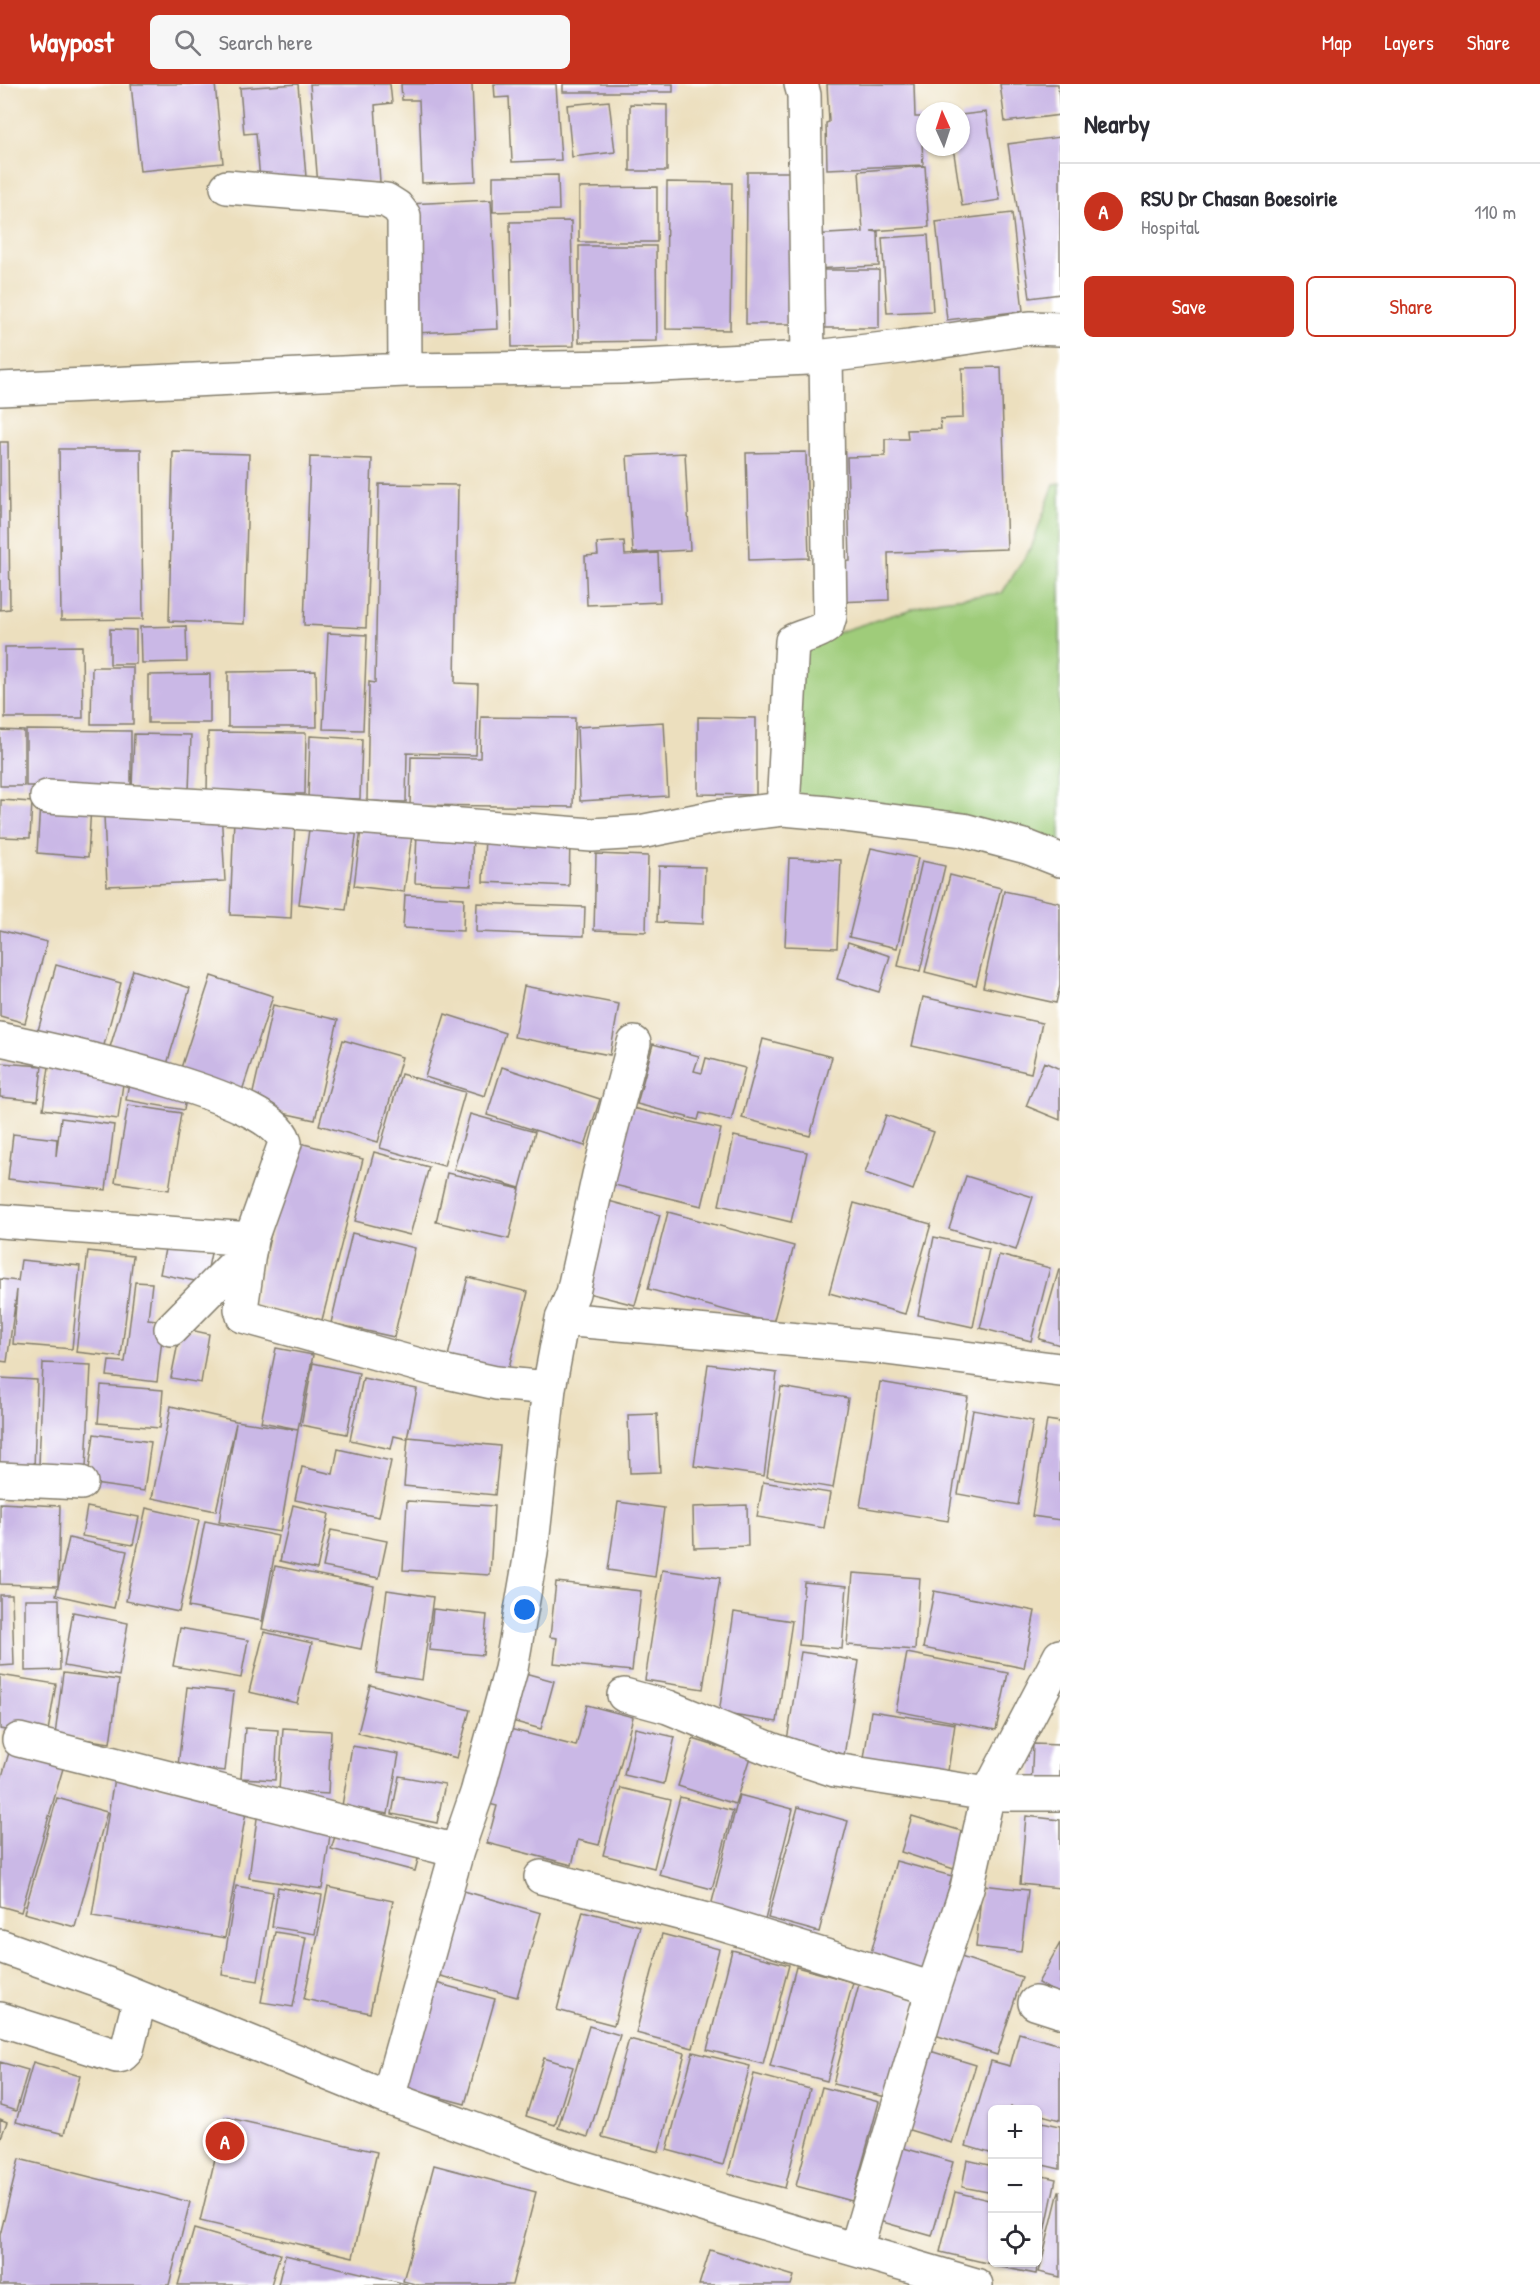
<!DOCTYPE html>
<html lang="en">
<head>
<meta charset="utf-8">
<style>
  :root { --surface:#fff; --page:#f7f7f7; --text:#2b2b33; --muted:#7c7c81; --line:#e1e1e2; --accent:#c8321e }
  body { margin:0; font-family:"Patrick Hand",sans-serif; background:var(--page); color:var(--text) }
  .controls { position:absolute; right:18px; bottom:18px; display:grid; overflow:hidden; border-radius:9px; box-shadow:0 2px 4px #0004 }
  .controls button { width:54px; height:54px; display:grid; place-items:center; padding:0; border:0; border-bottom:2px solid var(--line); background:var(--surface); color:var(--text); font:30px sans-serif }
  .compass { position:absolute; left:916px; top:18px; width:54px; height:54px; border-radius:50%; background:var(--surface); box-shadow:0 2px 4px #0004; rotate:357deg }
  .you { position:absolute; left:525px; top:1526px; width:21px; height:21px; margin:-15px; border:4px solid #fff; border-radius:50%; background:#1a73e8; box-shadow:0 0 0 9px #1a73e833 }
  .badge { display:grid; place-items:center; width:39px; height:39px; border-radius:50%; background:var(--accent); color:#fff; font-size:20px; font-weight:700 }
  .pin { position:absolute; translate:-50% -50%; border:3px solid #fff; box-shadow:0 2px 6px #0006 }
  .list { margin:0; padding:0; list-style:none }
  h2 { display:flex; justify-content:space-between; align-items:center; height:78px; margin:0; padding:0 24px; font-size:26px }
  h2 small { font-size:20px; font-weight:400; color:var(--muted) }
  .list li { display:grid; grid-template-columns:39px 1fr auto; gap:18px; align-items:center; box-sizing:border-box; height:96px; padding:0 24px; border-top:2px solid var(--line) }
  .list b { display:block; font-size:22px; white-space:nowrap }
  .list p { margin:0; font-size:20px; white-space:nowrap; color:var(--muted) }
  .list em { font-size:20px; font-style:normal; color:var(--muted) }
  .actions { display:flex; gap:12px; padding:18px 24px }
  .actions a { flex:1; padding:14px 0; border:2px solid var(--accent); border-radius:9px; text-align:center; font-size:21px; color:var(--accent) }
  .actions .main { background:var(--accent); color:#fff }
  .icon { flex:none; width:33px; height:33px; fill:none; stroke:currentColor; stroke-width:2; stroke-linecap:round; stroke-linejoin:round }
  .map { position:relative; flex:none; width:1060px; height:2201px; overflow:hidden }
  header { display:flex; align-items:center; gap:36px; box-sizing:border-box; height:84px; padding:0 30px; background:var(--accent); color:#fff }
  header strong { font-size:28px }
  nav { display:flex; gap:33px; margin-inline-start:auto; font-size:21px }
  .search { width:420px; height:54px; background:var(--page); display:flex; align-items:center; gap:15px; box-sizing:border-box; padding:0 21px; border-radius:9px; color:var(--muted); font-size:22px }
  main { display:flex }
  aside { flex:1; background:var(--surface) }
  .map>svg:first-child { display:block }
</style>
</head>
<body>
<header>
<strong>Waypost</strong>
<div class="search"><svg class="icon" aria-label="search" viewBox="0 0 24 24"><circle cx="10" cy="10" r="6"/><path d="M15 15l6 6"/></svg>Search here</div>
<nav><a>Map</a><a>Layers</a><a>Share</a></nav>
</header>
<main>
<div class="map">
<svg width="1060" height="2201" viewBox="0 0 1060 2201">
  <rect width="100%" height="100%" fill="#fff"/>
  <filter id="ink" filterUnits="userSpaceOnUse"><feTurbulence type="fractalNoise" baseFrequency=".0167" numOctaves="2"/><feDisplacementMap in="SourceGraphic" scale="12" xChannelSelector="R" yChannelSelector="G"/><feConvolveMatrix kernelMatrix="1 2 1 2 8 2 1 2 1" color-interpolation-filters="sRGB"/></filter>
  <filter id="wash" filterUnits="userSpaceOnUse"><feTurbulence type="fractalNoise" baseFrequency=".008" numOctaves="4" result="noise"/><feDisplacementMap in="SourceGraphic" scale="24" xChannelSelector="R" yChannelSelector="G"/><feGaussianBlur stdDeviation="1.35" result="paint"/><feColorMatrix in="noise" values="0 0 0 0 0 0 0 0 0 0 0 0 0 0 0 0 0 1.4 0 .05"/><feComposite in="paint" operator="in"/></filter>
  <g filter="url(#wash)">
    <rect width="100%" height="100%" fill="#ecdfbe"/>
    <path fill="#9fcc7a" stroke="#5e744b" stroke-width="1.5" d="M1060,399V786L999,767L780,732L804,559L940,516L1002,509L1032,462L1054,400Z"/>
    <g id="blocks">
      <path fill="#cab8e6" d="M131,0H215L223,79L140,87Z
        M298,0L306,93L260,97L256,49L244,50L240,4Z
        M310,0H390L392,19L375,21L380,98L318,102Z
        M401,0H472L476,97L422,99L419,16H402Z
        M494,0H556L561,76L512,78L509,13L495,14Z
        M563,0H673V8H563Z
        M827,0H914L915,33H921L923,81L827,85L826,39L829,38Z
        M1000,0H1058L1060,31L1005,38Z
        M609,17L615,68L572,73L567,21Z
        M630,20L667,21V87H630Z
        M986,28L1000,116L962,122L953,63H961V31Z
        M1060,53V210L1030,214L1008,60Z
        M925,82L929,143L871,147L878,148L879,182L811,185L810,151L863,148L859,87Z
        M747,88H793V240H746Z
        M558,91L559,126L493,128V92Z
        M667,98L732,99L730,246L666,245Z
        M657,103V158H579V104Z
        M491,116L498,245L415,249L407,120Z
        M1012,129L1023,227L947,236L936,138Z
        M571,137L574,262L512,263L510,138Z
        M928,151L933,227L887,229L882,154Z
        M579,162H656L657,257L579,258Z
        M812,186H879V244H813Z
        M1001,283L1007,465L888,469L889,516L836,518L835,478L850,477L847,373L885,372V355H908L907,346L941,345L940,335L963,334L962,284Z
        M0,358H8L10,525L0,526Z
        M59,365H141L143,535L61,536Z
        M173,368L249,370L244,540L169,537Z
        M806,368L809,474L749,476L746,369Z
        M685,369L690,466L633,469L627,372Z
        M310,373L372,375L366,544L304,541Z
        M379,400L458,401L455,599L478,600L476,671L407,669L406,718L367,717L369,598L375,599Z
        M624,457L625,471L658,469L660,518L587,521L585,472L598,471L597,459Z
        M186,542L187,578L141,579L140,543Z
        M110,545L136,546V580H110Z
        M328,549L367,551L363,646L323,645Z
        M82,562L83,634H5V563Z
        M92,583H133V640H91Z
        M316,587L317,643H228V588Z
        M210,590V639H148V591Z
        M481,633L575,634L573,723L410,721L411,673L480,674Z
        M698,633L756,634V711L698,710Z
        M664,638L668,712L580,717L577,643Z
        M0,646L24,647V702H0Z
        M26,646L131,647V702H26Z
        M208,648L306,649L305,710L207,709Z
        M134,650L191,651L189,707L132,706Z
        M310,652L362,655L360,715L308,713Z
        M1,716L32,718L30,754L0,753Z
        M40,719L91,722L88,773L37,769Z
        M221,726L225,797L107,802L104,731Z
        M234,735L295,737L291,834L230,831Z
        M362,737L413,744L404,808L354,802Z
        M310,738L357,745L346,826L299,820Z
        M417,748L473,750L471,801L415,799Z
        M485,752L570,755L569,802L483,798Z
        M871,764L918,774L897,864L849,853Z
        M596,770L648,772L646,848L594,846Z
        M789,774L841,776L837,864L785,862Z
        M922,777L945,782L920,887L898,882Z
        M659,782L705,783L703,840L657,838Z
        M950,791L1001,804L976,901L925,888Z
        M1004,807L1060,819V902L1056,919L983,903Z
        M405,811L464,814L463,847L403,844Z
        M477,819L585,823L584,852L476,848Z
        M0,846L47,858L25,939L0,932Z
        M848,858L890,872L879,908L837,895Z
        M56,881L121,899L101,972L36,954Z
        M133,886L190,904L165,987L108,970Z
        M211,892L273,912L240,1013L178,993Z
        M524,902L619,920L610,971L514,953Z
        M923,913L1042,939L1031,989L912,962Z
        M273,921L338,936L315,1036L250,1022Z
        M445,930L505,949L485,1012L425,993Z
        M763,955L832,973L810,1052L742,1034Z
        M343,956L402,973L378,1058L319,1041Z
        M653,960L699,972L694,987L702,989L706,974L745,984L731,1037L700,1029L698,1036L637,1020Z
        M1044,978L1060,985V1036L1026,1022Z
        M1,979L42,982L38,1017L0,1013Z
        M49,983L124,993L118,1035L43,1025Z
        M502,983L600,1015L585,1062L487,1031Z
        M401,990L465,1008L444,1082L380,1064Z
        M129,998L187,1009L184,1026L126,1016Z
        M128,1021L181,1029L169,1106L115,1098Z
        M624,1022L721,1045L702,1122L606,1099Z
        M470,1030L535,1048L520,1104L454,1085Z
        M886,1031L934,1048L913,1106L865,1089Z
        M61,1034L114,1041L106,1106L8,1095L13,1050L57,1055L56,1072Z
        M734,1052L807,1068L791,1138L719,1121Z
        M292,1057L363,1075L322,1236L255,1219Z
        M374,1068L429,1083L410,1151L355,1137Z
        M447,1089L520,1105L509,1155L436,1138Z
        M966,1092L1033,1113L1016,1166L949,1145Z
        M605,1116L660,1131L635,1221L580,1207Z
        M854,1119L931,1140L905,1230L829,1209Z
        M668,1128L794,1162L773,1239L648,1205Z
        M352,1149L415,1164L394,1253L331,1239Z
        M934,1153L989,1165L973,1243L918,1231Z
        M167,1155L212,1164L205,1199L160,1190Z
        M88,1167L133,1172L121,1273L76,1268Z
        M999,1171L1050,1184L1031,1257L980,1244Z
        M21,1176L80,1182L72,1265L13,1260L17,1206L7,1278L0,1277V1195L18,1197Z
        M1059,1185H1060V1261L1039,1255Z
        M468,1193L528,1208L506,1295L446,1280Z
        M135,1198L152,1199L148,1235L164,1237L157,1298L107,1292L109,1277L125,1278Z
        M181,1244L209,1250L201,1299L171,1294Z
        M276,1264L313,1271L298,1345L261,1338Z
        M43,1279L91,1281L86,1384L39,1381Z
        M313,1279L359,1289L347,1350L301,1341Z
        M708,1280L777,1289L764,1392L694,1382Z
        M0,1294L37,1296L34,1385L0,1383Z
        M363,1294L417,1305L407,1355L394,1352L391,1365L350,1356Z
        M880,1298L968,1313L948,1437L860,1423Z
        M101,1301L163,1306L160,1344L98,1339Z
        M781,1303L848,1314L833,1404L767,1393Z
        M171,1322L236,1337L298,1346L280,1448L219,1438L236,1339L216,1427L152,1414Z
        M973,1326L1033,1337L1018,1421L958,1410Z
        M657,1330L660,1388L630,1389L628,1331Z
        M1047,1336L1060,1338V1436L1032,1432Z
        M94,1350L151,1358L144,1407L87,1399Z
        M408,1353L500,1362L495,1411L404,1402Z
        M338,1365L391,1377L379,1433L295,1416L302,1383L333,1390Z
        M763,1398L830,1409L824,1444L757,1433Z
        M407,1417L494,1422L490,1491L403,1486Z
        M618,1418L664,1424L655,1493L608,1486Z
        M0,1419L60,1422L58,1502L0,1500Z
        M293,1421L329,1430L317,1485L280,1477Z
        M747,1421L748,1462L694,1464L693,1423Z
        M87,1423L139,1433L133,1461L82,1452Z
        M146,1424L199,1436L179,1528L126,1517Z
        M205,1437L278,1452L262,1537L188,1523Z
        M331,1446L387,1457L379,1494L323,1483Z
        M69,1454L127,1467L114,1524L56,1511Z
        M275,1482L374,1502L361,1565L262,1545Z
        M662,1486L720,1494L703,1605L645,1596Z
        M853,1489L920,1494L915,1566L847,1561Z
        M556,1498L641,1507L632,1587L554,1579L557,1554L550,1553Z
        M804,1498L847,1502L842,1565L799,1561Z
        M387,1506L433,1513L422,1596L376,1589Z
        M934,1507L1035,1527L1024,1584L923,1564Z
        M0,1511H12L14,1581L0,1582Z
        M25,1515H59L60,1586L25,1587Z
        M433,1525L487,1531L483,1571L429,1566Z
        M73,1528L128,1539L119,1592L64,1582Z
        M734,1528L792,1537L777,1638L719,1629Z
        M180,1544L248,1556L241,1594L173,1582Z
        M264,1548L312,1559L297,1619L249,1608Z
        M801,1568L859,1577L843,1678L785,1669Z
        M907,1569L1008,1589L996,1646L896,1627Z
        M514,1586L554,1597L541,1645L501,1634Z
        M63,1589L119,1596L110,1659L55,1651Z
        M0,1591L56,1600L47,1653L0,1645Z
        M370,1601L470,1626L457,1674L358,1649Z
        M187,1603L234,1608L225,1687L178,1682Z
        M587,1621L633,1633L599,1761L578,1756L572,1781L487,1759L497,1722L478,1717L498,1642L576,1662Z
        M871,1627L955,1640L948,1687L864,1675Z
        M245,1644L278,1646L275,1696L241,1694Z
        M283,1644L331,1647L328,1710L279,1707Z
        M635,1644L675,1653L664,1700L624,1691Z
        M693,1655L750,1673L735,1720L678,1702Z
        M1033,1660L1060,1661V1705L1031,1704Z
        M352,1662L399,1670L388,1730L342,1722Z
        M10,1665L64,1681L21,1828L0,1822V1699Z
        M399,1692L445,1700L437,1739L392,1730Z
        M114,1694L248,1716L225,1854L92,1832Z
        M621,1704L671,1716L654,1784L603,1771Z
        M739,1711L793,1725L765,1836L711,1822Z
        M680,1713L733,1727L712,1805L659,1791Z
        M57,1714L107,1728L75,1843L24,1829Z
        M798,1723L848,1737L819,1848L768,1834Z
        M258,1727L332,1738L322,1805L249,1794Z
        M912,1732L972,1750L960,1787L901,1768Z
        M1026,1732L1060,1736V1804L1020,1800Z
        M337,1746L420,1768L415,1787L331,1765Z
        M896,1777L952,1792L926,1891L869,1876Z
        M982,1801L1028,1806L1021,1868L976,1863Z
        M236,1802L273,1808L258,1897L222,1891Z
        M278,1803L322,1811L315,1850L272,1843Z
        M328,1803L393,1817L370,1929L304,1915Z
        M450,1803L541,1829L517,1913L426,1888Z
        M583,1827L640,1842L614,1941L557,1926Z
        M275,1848L306,1853L293,1923L261,1918Z
        M662,1850L719,1865L693,1964L636,1949Z
        M1060,1859V1911L1038,1899Z
        M732,1866L789,1881L763,1980L707,1966Z
        M961,1873L1022,1893L997,1971L935,1951Z
        M796,1883L853,1898L827,1997L770,1982Z
        M425,1896L495,1915L465,2020L397,2002Z
        M859,1900L916,1915L890,2014L833,2000Z
        M589,1942L620,1951L588,2053L558,2044Z
        M1019,1949L1060,1961V2036L1038,2030V2026H1022L1011,2023L1010,2026H993V2070L966,2062L991,1977L1010,1982Z
        M629,1955L685,1969L659,2068L602,2053Z
        M930,1967L976,1981L952,2059L906,2045Z
        M693,1968L750,1982L723,2081L667,2066Z
        M544,1974L573,1983L555,2041L526,2032Z
        M0,1978L28,1986L16,2027L0,2022Z
        M33,1978L80,1992L64,2050L16,2038Z
        M754,1990L810,2005L785,2104L728,2090Z
        M822,2003L879,2018L852,2117L796,2102Z
        M225,2033L377,2068L353,2173L200,2137Z
        M0,2035L7,2038L0,2056Z
        M1038,2037L1060,2042V2085L1038,2080Z
        M893,2061L953,2078L932,2152L872,2135Z
        M19,2075L190,2118L169,2201H0V2151Z
        M967,2076L993,2082V2109L962,2103Z
        M434,2081L536,2108L512,2201H419L403,2197Z
        M1038,2091L1056,2095L1039,2177H1038Z
        M1059,2107H1060V2193L1039,2188Z
        M955,2108L993,2117L991,2180L940,2168Z
        M194,2145L280,2170L271,2201H178Z
        M710,2166L794,2192L791,2201H699Z
        M285,2171L407,2200V2201H278Z
        M996,2178H1038L1036,2190L995,2182Z"/>
    </g>
  </g>
  <g filter="url(#ink)">
    <use href="#blocks" fill-opacity="0" stroke="#847e6d" stroke-width="1.5"/>
    <g fill="none" stroke-linecap="round" stroke-linejoin="round">
      <defs>
        <path id="minor" d="M801,0L804,11L808,274
          M227,103L386,116L397,123L404,132L405,286
          M0,305L405,286L620,283L808,274L909,262L1030,244L1060,245
          M47,713L239,724L592,751L640,748L715,733L783,725L828,729L963,746L1027,763L1060,776
          M783,725L792,557C804,551 817,550 827,542L830,532L826,272
          M0,955C45,965 279,1011 285,1059L251,1155
          M0,1137L251,1155L241,1225L243,1232L437,1286L496,1299L549,1304
          M562,1235L573,1209L599,1091L634,959
          M171,1245L250,1165
          M0,1395L81,1399
          M624,1611L668,1623L773,1666L835,1686L988,1710H1060
          M19,1656L457,1767
          M541,1793L718,1839L933,1905
          M0,1862L107,1900L388,2014L566,2079L723,2127L976,2201
          M1035,1919L1060,1927
          M0,1935L117,1972L122,1971L127,1966L140,1914
          M388,2014L457,1767L477,1709L511,1585L531,1469L549,1304L562,1235L878,1263L1060,1286
          M856,2165L933,1905L967,1804L988,1710L1060,1572"/>
      </defs>
      <use href="#minor" stroke="#847e6d" stroke-width="36"/>
      <use href="#minor" stroke="#fff" stroke-width="33"/>
    </g>
  </g>
</svg>
<div class="controls">
<button>+</button>
<button>−</button>
<button><svg class="icon" aria-label="locate" viewBox="0 0 24 24"><circle cx="12" cy="12" r="6"/><path d="M12 2v4M12 18v4M2 12h4M18 12h4"/></svg></button>
</div>
<svg class="compass" viewBox="-18 -18 36 36"><path d="M0-13l5 13h-10z" fill="#e53935"/><path d="M0 13l5-13h-10z" fill="#7c7c81"/></svg>
<div class="you"></div>
<div class="pin badge" style="left:225px;top:2057px">A</div>
</div>
<aside>
<h2>Nearby<small></small></h2>
<ul class="list">
<li><span class="badge">A</span><div><b>RSU Dr Chasan Boesoirie</b><p>Hospital</p></div><em>110 m</em></li>
</ul>
<div class="actions"><a class="main">Save</a><a>Share</a></div>
</aside>
</main>
</body>
</html>
